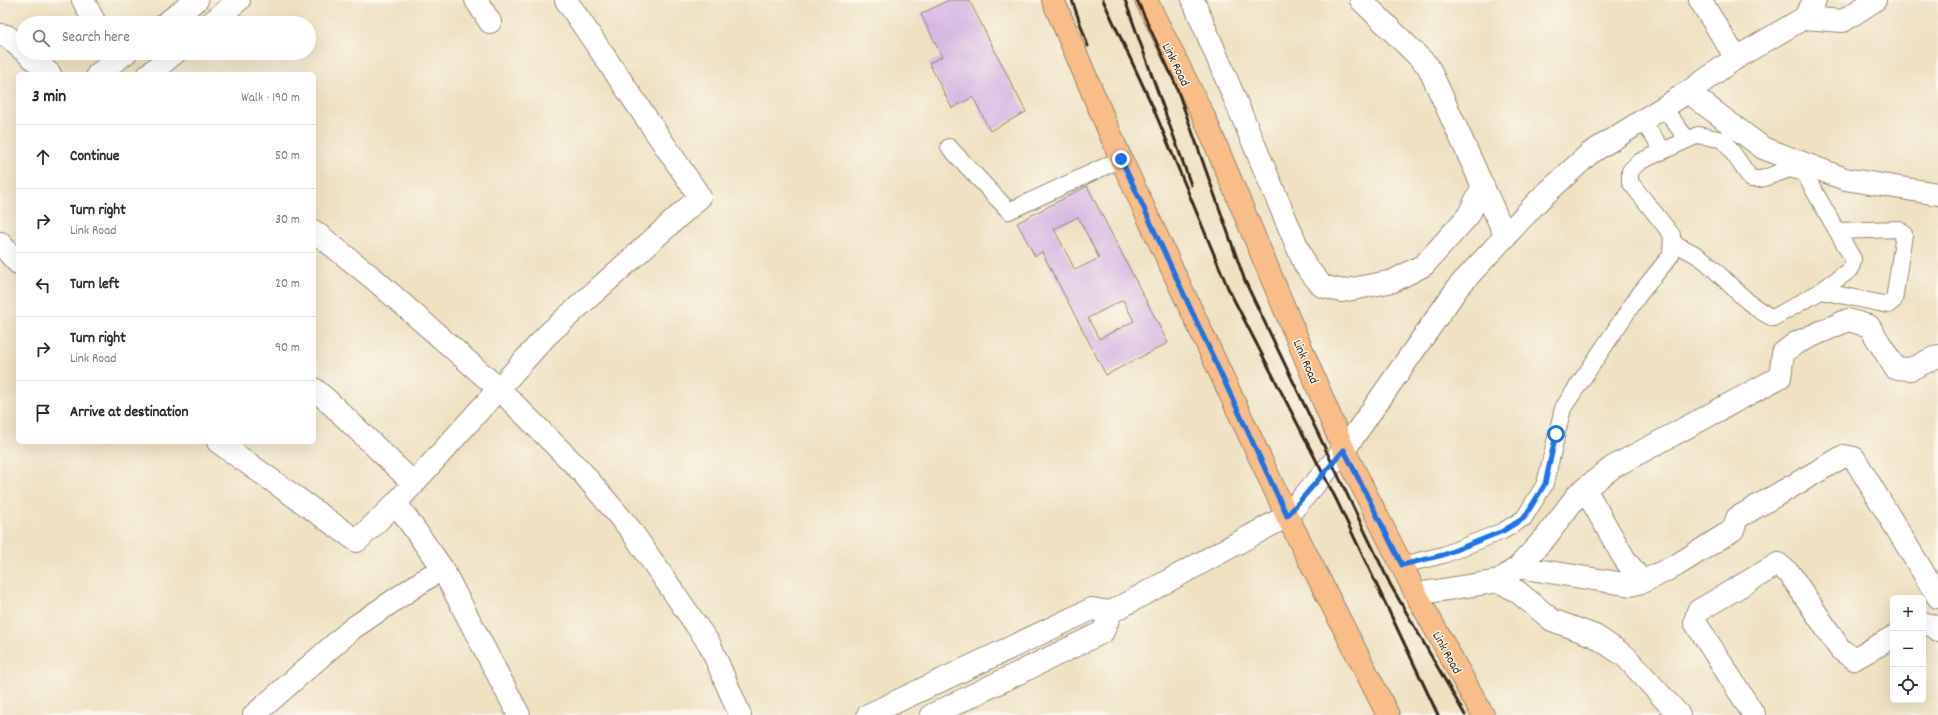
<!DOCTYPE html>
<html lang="en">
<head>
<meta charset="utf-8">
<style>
  :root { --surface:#fff; --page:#f7f7f7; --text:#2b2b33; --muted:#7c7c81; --line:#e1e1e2 }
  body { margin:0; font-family:Dekko,sans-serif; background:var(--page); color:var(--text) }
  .controls { position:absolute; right:12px; bottom:12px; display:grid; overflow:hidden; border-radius:6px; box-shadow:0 4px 16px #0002 }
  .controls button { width:36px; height:36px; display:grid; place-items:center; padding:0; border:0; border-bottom:1px solid var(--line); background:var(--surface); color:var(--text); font:20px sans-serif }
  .stop { position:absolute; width:12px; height:12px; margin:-9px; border:3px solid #1a73e8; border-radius:50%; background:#fff }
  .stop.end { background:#1a73e8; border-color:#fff; box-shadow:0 1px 4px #0008 }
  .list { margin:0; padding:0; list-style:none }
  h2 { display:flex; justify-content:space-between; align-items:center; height:52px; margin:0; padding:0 16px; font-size:17px }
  h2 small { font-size:13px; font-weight:400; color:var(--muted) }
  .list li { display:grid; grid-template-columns:26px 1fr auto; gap:12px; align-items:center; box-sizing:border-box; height:64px; padding:0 16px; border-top:1px solid var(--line) }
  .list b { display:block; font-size:15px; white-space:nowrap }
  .list p { margin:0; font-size:13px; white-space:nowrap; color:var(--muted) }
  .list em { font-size:13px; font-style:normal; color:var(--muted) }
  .icon { flex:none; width:22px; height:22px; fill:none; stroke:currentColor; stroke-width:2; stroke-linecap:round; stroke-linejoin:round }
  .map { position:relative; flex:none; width:1938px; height:715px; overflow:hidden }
  .search { position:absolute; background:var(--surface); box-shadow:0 4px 16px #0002; left:16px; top:16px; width:300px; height:44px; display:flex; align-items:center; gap:10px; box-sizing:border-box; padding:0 14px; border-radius:22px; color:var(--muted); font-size:15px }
  .panel { position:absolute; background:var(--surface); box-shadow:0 4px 16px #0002; left:16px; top:72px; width:300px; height:372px; border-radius:6px }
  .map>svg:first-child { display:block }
</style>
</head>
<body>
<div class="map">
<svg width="1938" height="715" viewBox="0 0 1938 715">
  <rect width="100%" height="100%" fill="#fbf7ec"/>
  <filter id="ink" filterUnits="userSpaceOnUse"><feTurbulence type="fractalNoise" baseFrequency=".025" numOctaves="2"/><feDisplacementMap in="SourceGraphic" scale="8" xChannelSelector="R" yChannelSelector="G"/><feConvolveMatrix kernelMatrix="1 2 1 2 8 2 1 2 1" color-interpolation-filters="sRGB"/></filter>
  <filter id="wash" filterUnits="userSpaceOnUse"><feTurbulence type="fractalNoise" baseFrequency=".012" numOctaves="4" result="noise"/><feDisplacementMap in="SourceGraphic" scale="16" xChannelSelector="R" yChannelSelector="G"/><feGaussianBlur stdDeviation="0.9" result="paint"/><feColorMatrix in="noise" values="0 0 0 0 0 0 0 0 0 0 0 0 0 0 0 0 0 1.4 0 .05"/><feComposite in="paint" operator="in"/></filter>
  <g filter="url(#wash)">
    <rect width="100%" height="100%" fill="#efe1c2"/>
    <g id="blocks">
      <path fill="#d6b6e2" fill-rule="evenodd" d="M949,0H969L1026,112L990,131L973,97L952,108L929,63L942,57L921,14Z
        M1087,186L1168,343L1106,375L1042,252L1035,256L1017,223ZM1078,217L1099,258L1075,270L1054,229ZM1123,300L1134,321L1099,339L1088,318Z"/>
    </g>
  </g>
  <g filter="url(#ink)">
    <use href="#blocks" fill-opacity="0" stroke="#958670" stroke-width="1"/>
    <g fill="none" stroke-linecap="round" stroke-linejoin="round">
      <defs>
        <path id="service" d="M1663,107L1687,139
          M1642,121L1663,150
          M949,147L1009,211L1121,159
          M1821,291L1888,305L1894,300L1904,234L1899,229L1837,231
          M1402,565L1443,555L1503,531L1524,518L1545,484L1563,408L1638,296L1671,255L1672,235L1630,182V171L1639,162L1698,135L1724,140L1751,179H1761L1790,169L1804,173L1853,259L1851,269L1821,291L1773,318C1746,305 1727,280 1705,261C1695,253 1684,248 1673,243"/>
        <path id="minor" d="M83,0L95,23
          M476,0L490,22
          M1193,0L1305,265L1322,286L1342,291L1393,281L1424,265L1468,216L1483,186
          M1361,0L1428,66L1506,237
          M1700,0L1736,58
          M166,23L197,0
          M211,23L239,0
          M0,35L7,36L23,50
          M27,53L50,74
          M98,74L126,53
          M149,74L175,53
          M1688,92L1763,148L1845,179L1938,194
          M314,231L374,279L499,389L581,471L630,529L710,645L740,715
          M0,243L18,263
          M314,389L327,400L414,484
          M218,442L357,541L396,503
          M1585,489L1624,558L1642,582L1677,565L1733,530L1737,518L1844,456L1854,458L1938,597
          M1518,567L1631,585L1642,582
          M442,568L396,503L547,335L700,197L566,0
          M1499,581L1518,567L1546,537L1578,494L1613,467L1780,377L1783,353L1796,343L1848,320L1869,326L1895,368L1911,369L1938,356
          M1416,594L1499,581L1518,592L1552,620L1595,636L1625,656L1679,715
          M1923,623L1936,627L1938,630
          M254,715L353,628L442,568L519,715
          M1754,715L1695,622L1698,611L1778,564L1790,574L1840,649L1854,659L1893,637"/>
        <path id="tertiary" d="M1804,18L1843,21L1875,0
          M868,715L1092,609L1111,612L1287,516L1344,450L1459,286L1539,200L1589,154L1688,92L1736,58L1804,18L1815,0
          M932,715L1103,632L1111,612"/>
        <path id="primary" d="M1053,0L1121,159L1287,516L1388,715
          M1146,0L1204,117L1344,450L1416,594L1483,715"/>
      </defs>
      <use href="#service" stroke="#958670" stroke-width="18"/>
      <use href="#minor" stroke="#958670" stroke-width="24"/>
      <use href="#tertiary" stroke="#958670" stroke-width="24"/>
      <use href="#primary" stroke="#958670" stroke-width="24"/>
      <use href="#service" stroke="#fff" stroke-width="16"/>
      <use href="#minor" stroke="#fff" stroke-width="22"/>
      <use href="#tertiary" stroke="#fff" stroke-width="22"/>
      <use href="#primary" stroke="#f9bd89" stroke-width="22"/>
      <path stroke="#3b2a1e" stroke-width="3" d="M1072,0L1088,46
        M1103,0L1152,105L1228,288L1337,501L1438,715
        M1125,0L1191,185
        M1137,0L1175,83L1245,281L1390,584L1465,715"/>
    </g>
  </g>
  <g fill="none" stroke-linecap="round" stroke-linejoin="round" filter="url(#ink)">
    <path stroke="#1a73e8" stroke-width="5" d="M1121,159L1287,516L1344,450L1402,565L1443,555L1503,531L1524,518L1545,484L1556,434"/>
  </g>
  <g text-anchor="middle" stroke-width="3" stroke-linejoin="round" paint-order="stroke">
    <g font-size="13" fill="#3b2a1e" stroke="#fbf7ec">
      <text transform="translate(1177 64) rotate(64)" y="5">Link Road</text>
      <text transform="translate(1307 361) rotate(67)" y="5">Link Road</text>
      <text transform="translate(1448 652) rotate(61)" y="5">Link Road</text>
    </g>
  </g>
</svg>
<div class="controls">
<button>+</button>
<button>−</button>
<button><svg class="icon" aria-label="locate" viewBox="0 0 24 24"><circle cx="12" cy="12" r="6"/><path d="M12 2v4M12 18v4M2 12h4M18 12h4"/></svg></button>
</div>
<div class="stop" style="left:1556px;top:434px"></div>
<div class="stop end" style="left:1121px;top:159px"></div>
<div class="search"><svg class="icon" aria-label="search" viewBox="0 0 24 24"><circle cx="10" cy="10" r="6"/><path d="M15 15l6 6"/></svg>Search here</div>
<section class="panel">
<h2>3 min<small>Walk · 190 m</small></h2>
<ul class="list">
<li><svg class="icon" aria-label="ahead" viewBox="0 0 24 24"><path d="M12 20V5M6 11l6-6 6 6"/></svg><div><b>Continue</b></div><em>50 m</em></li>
<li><svg class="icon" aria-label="right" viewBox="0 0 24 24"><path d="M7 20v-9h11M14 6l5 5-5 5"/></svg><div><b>Turn right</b><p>Link Road</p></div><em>30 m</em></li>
<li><svg class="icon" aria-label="left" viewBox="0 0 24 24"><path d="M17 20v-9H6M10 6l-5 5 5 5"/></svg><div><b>Turn left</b></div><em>20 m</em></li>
<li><svg class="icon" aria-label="right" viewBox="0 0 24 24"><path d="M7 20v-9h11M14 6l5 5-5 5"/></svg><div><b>Turn right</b><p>Link Road</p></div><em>90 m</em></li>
<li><svg class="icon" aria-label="arrive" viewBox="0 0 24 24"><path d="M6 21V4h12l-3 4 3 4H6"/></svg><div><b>Arrive at destination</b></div></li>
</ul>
</section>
</div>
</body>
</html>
